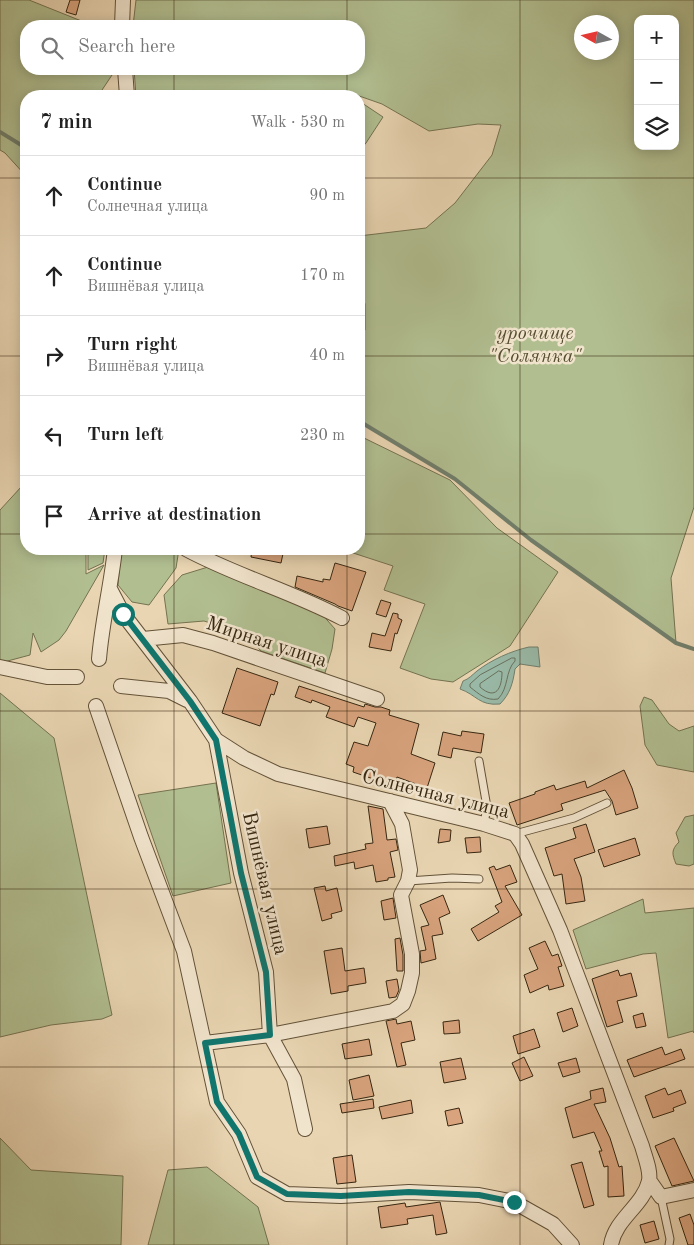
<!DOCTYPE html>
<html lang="en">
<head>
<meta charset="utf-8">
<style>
  :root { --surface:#fff; --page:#f2f2f2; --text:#222; --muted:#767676; --line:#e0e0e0 }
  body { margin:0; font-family:"Old Standard TT",serif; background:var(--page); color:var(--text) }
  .controls { position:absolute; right:15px; top:15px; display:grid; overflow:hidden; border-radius:10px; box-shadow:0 2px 12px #0003 }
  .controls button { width:45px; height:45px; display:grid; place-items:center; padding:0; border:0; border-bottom:1px solid var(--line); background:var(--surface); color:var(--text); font:25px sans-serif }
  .compass { position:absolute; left:574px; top:15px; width:45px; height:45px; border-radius:50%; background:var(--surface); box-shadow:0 2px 12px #0003; rotate:278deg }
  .stop { position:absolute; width:15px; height:15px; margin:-11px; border:4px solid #0f766e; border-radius:50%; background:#fff }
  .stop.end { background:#0f766e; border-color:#fff; box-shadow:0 1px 5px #0008 }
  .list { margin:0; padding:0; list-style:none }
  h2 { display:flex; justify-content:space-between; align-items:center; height:65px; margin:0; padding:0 20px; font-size:21px }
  h2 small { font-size:16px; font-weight:400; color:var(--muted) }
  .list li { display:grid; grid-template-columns:32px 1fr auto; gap:15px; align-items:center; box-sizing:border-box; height:80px; padding:0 20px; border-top:1px solid var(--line) }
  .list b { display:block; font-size:19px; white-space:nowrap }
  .list p { margin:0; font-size:16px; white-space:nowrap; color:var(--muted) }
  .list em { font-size:16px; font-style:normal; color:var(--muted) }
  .icon { flex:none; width:28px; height:28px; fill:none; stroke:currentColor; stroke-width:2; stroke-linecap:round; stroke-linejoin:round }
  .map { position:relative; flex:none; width:694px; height:1245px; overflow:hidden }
  .search { position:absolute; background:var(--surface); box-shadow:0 2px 12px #0003; left:20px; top:20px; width:345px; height:55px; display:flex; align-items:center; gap:12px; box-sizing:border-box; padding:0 18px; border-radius:20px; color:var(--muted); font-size:19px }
  .panel { position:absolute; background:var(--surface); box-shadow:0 2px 12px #0003; left:20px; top:90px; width:345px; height:465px; border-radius:20px }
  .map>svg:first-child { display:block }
</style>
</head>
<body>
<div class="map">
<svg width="694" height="1245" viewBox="0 0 694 1245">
  <rect width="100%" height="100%" fill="#e9d5b2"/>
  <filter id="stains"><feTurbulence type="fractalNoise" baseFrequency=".004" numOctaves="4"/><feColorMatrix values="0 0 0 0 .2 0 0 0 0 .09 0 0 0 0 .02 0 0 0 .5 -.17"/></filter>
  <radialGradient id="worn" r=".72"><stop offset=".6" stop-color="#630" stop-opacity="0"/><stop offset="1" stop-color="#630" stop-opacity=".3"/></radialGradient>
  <path fill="#b1be90" stroke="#747250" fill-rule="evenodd" d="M0,0H29L84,22L99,26H26V69H116L98,96H26V176L5,153L0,150Z
    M136,0H694V507L671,578L676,643L531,540L455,479L359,421V337L365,330V304L359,291V236L426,228L455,203L492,155L501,125L478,124L429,131L382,104L345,91L296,93L292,96H166L160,91L162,96H136L134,69H359V26H133ZM638,19H675V146H638ZM582,22H612V52H582Z
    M359,103H362L383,117L366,143L359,151Z
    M364,438L450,480L497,528L558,572L510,646L453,682L431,679L400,668L425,604L384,590L393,566L341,549H359V456H361Z
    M22,486H26V549H86V574L104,565L66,631L59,640L41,652L33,633L30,655L0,663V510Z
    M88,549H105L103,563L88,570Z
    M121,549H179L176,568L149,605L132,602L118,585Z
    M208,567L285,599L320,612L335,629L332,649L325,673L261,651L245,634L204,621L168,624L164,595L182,575Z
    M0,693L54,738L112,1015L102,1019L51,1025L0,1037Z
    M644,697L652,700L669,724L679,731L694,726V772L657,765L645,745L640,706Z
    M216,783L231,883L173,896L138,795Z
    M694,815V864L689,866L676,864C672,854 671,850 679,842L676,833L685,817Z
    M643,899L645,913L694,908V1033L693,1031L668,1038L656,953L643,954L586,969L573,930Z
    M0,1138L31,1170L123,1176L121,1245H0Z
    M207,1167L258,1207L269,1245H148L168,1170Z"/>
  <path fill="#99b9a7" stroke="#717e6b" d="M529,647H538L540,667L520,664L515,669C513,683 510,694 500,704C479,706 477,695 460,689L463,681C469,679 472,675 477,671C491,660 511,651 529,647Z"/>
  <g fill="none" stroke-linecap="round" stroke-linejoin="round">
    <path stroke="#68705c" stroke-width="1" d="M512,658H515V661C505,671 509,688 498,699C486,701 479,694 470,687V684L480,675Z
      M499,671L502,672C502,688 496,701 480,687V684Z"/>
    <path stroke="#717e6b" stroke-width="4" d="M0,132L26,148
      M359,421L455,479L531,540L676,643L694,649"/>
  </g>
  <path fill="#d8a37d" stroke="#362610" d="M70,0H80L76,15L66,12Z
    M252,549H284L281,563L251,557Z
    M335,563L366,572L352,611L338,606L335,604L295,587L297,576L323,582V579L330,580Z
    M381,600L391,603L386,617L376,614Z
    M393,613L398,614V618L402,620L397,634L395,633L391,651L369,647L372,633L385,636Z
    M237,668L278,682L274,695L271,694L260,726L222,713Z
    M299,686L364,707L365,704L375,707H381L390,710L389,715L419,724L411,754L435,763L427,788L397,777L394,786L353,772L354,767L346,764L354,742L368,746L376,723L358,717L354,727L326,717L330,707L312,700L311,703L295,697Z
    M462,731L484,734L481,753L453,748L451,758L438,755L443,732L461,736Z
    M624,770L632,788L638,808L616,815L612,801L605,790L561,804L563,810L517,825L509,803L535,794V792L554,785L556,790L585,781L587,788Z
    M368,806L383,809L387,840L396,839L398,850L390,852L395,877L388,878V880L376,882L373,865L355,869L354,862L335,866L334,856L366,849L365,844L373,843Z
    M586,824L595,852L574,859L581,877L585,901L566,904L562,874L554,876L545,848L576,838L573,828Z
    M327,826L330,844L309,848L306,829Z
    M440,829L451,830L450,841L438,843Z
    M480,837L481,852L467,853L465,838Z
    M635,838L640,855L604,867L598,850Z
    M510,865L517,882L505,886L522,915L478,941L471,929L499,912L495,906L502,902L489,868L494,866L496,870Z
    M325,886L326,891L337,888L342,911L331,914L332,918L322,921L314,888Z
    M443,895L450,913L439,918L443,934L432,936L436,959L421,963L420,951L426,950L421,927L429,925L420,905Z
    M393,898L396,918L384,920L381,901Z
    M400,938L403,955V971H397L395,939Z
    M545,941L552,956L558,954L562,966L558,967L564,986L549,990L548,985L530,993L524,975L538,969L529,948Z
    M342,948L345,971L364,968L366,983L348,986V991L331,994L324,951Z
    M618,970L620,976L631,973L637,996L617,1001L623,1022L607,1027L592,979Z
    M397,979L399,990L396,997L389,998L386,981Z
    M572,1008L578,1026L563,1032L557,1013Z
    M643,1013L646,1026L636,1028L633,1016Z
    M396,1019L397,1024L411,1021L415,1040L401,1043L406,1065L397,1067L386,1021Z
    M459,1020L460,1033L444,1034L443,1022Z
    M534,1029L540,1047L518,1054L513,1036Z
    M369,1039L372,1055L345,1059L342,1044Z
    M662,1047L665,1055L681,1049L685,1059L634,1077L627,1060Z
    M524,1057L533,1076L520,1081L512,1063Z
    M461,1058L466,1079L444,1083L440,1062Z
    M576,1058L580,1072L563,1077L558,1063Z
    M369,1075L374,1096L353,1100L349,1080Z
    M603,1088L606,1102L594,1104L610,1138L619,1167L622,1166L624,1196L608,1197V1166L604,1167L599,1151H602L594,1132L573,1138L565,1108L591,1099L590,1091Z
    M665,1088L668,1095L681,1090L686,1103L673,1108L674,1111L653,1118L645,1096Z
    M373,1099L374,1108L342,1113L340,1104Z
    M411,1100L413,1113L382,1119L379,1107Z
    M459,1108L463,1123L448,1126L445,1111Z
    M674,1138L694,1181L672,1186L655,1146Z
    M352,1155L356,1182L337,1184L333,1158Z
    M582,1162L594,1205L584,1208L571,1165Z
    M440,1202L447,1233L436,1235L433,1215L407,1219L408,1224L381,1228L378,1207L405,1203L406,1207Z
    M690,1214L694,1225V1245H688L679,1218Z
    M654,1221L659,1239L645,1243L640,1225Z"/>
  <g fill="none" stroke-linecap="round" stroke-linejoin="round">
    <defs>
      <path id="service" d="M479,761L487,807L484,824
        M515,834L574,818L607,803
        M408,881L452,878L479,879
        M661,1197L670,1239L669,1245"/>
      <path id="minor" d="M122,26L123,0
        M125,69L127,96
        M186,549C236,576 291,591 342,618
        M110,589L123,614L190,701L216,740L244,758L278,774L484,824L515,834L522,844L560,930L642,1146C645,1157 651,1171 649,1181C643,1206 615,1219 611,1245
        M143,639L183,635L213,643L377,699
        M99,659C102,622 111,586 115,549
        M0,667L47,677H77
        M121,686L169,691L187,700
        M96,706L141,837L184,951L217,1102L239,1134L257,1177L287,1194L341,1196L409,1192L479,1195L514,1202L553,1224L572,1245
        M216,740L241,873L266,972L270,1035L294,1079L305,1129
        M205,1043L270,1035L393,1011L403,1004L408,991L412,973V954L401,895L408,881L410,870L402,824L390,801
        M649,1180L661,1197L694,1190"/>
    </defs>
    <use href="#service" stroke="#635238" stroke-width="9"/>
    <use href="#minor" stroke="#635238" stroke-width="16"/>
    <use href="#service" stroke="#f1e4cd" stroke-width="7"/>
    <use href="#minor" stroke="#f1e4cd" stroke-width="14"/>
  </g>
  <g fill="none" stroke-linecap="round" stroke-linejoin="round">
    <path stroke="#0f766e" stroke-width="6" d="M123,614L190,701L216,740L241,873L266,972L270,1035L205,1043L217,1102L239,1134L257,1177L287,1194L341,1196L409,1192L479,1195L514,1202"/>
  </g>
  <path fill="none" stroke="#362610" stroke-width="1" stroke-opacity="0.55" d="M174,0V26M347,0V26M520,0V1245M174,69V96M347,69V96M0,178H26M359,178H694M0,356H26M359,356H694M0,534H26M359,534H694M174,549V1245M347,549V1245M0,711H694M0,889H694M0,1067H694"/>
  <g text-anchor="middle" stroke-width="5" stroke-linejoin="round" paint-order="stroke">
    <g font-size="20" font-style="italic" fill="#554c30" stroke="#f1e4cd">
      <text x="535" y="339">урочище<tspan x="535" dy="23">"Солянка"</tspan></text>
    </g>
    <g font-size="20" fill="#362610" stroke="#f1e4cd">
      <text transform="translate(267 641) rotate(18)" y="7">Мирная улица</text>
      <text transform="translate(436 793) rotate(14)" y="7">Солнечная улица</text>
      <text transform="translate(266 883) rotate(77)" y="7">Вишнёвая улица</text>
    </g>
  </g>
  <rect width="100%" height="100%" filter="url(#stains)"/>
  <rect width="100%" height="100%" fill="url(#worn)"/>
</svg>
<div class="controls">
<button>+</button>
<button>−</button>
<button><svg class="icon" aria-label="layers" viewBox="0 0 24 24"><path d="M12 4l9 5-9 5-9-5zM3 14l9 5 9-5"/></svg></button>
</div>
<svg class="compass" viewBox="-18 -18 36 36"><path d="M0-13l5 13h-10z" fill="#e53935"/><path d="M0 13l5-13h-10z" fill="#767676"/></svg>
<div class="stop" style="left:123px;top:614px"></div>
<div class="stop end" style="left:514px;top:1202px"></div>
<div class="search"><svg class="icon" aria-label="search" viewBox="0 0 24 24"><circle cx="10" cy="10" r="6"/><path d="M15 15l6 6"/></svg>Search here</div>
<section class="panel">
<h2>7 min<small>Walk · 530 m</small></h2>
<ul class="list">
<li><svg class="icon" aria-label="ahead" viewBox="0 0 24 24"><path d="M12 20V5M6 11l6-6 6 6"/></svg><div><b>Continue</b><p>Солнечная улица</p></div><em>90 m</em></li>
<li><svg class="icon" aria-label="ahead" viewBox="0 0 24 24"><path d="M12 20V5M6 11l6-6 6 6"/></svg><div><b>Continue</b><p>Вишнёвая улица</p></div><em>170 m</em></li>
<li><svg class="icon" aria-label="right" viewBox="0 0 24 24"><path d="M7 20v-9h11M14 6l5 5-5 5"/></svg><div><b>Turn right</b><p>Вишнёвая улица</p></div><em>40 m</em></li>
<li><svg class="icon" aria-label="left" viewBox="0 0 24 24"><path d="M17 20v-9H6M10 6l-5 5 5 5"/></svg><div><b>Turn left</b></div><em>230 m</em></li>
<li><svg class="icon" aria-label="arrive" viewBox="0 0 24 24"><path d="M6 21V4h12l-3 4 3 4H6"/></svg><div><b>Arrive at destination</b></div></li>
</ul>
</section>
</div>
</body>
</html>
